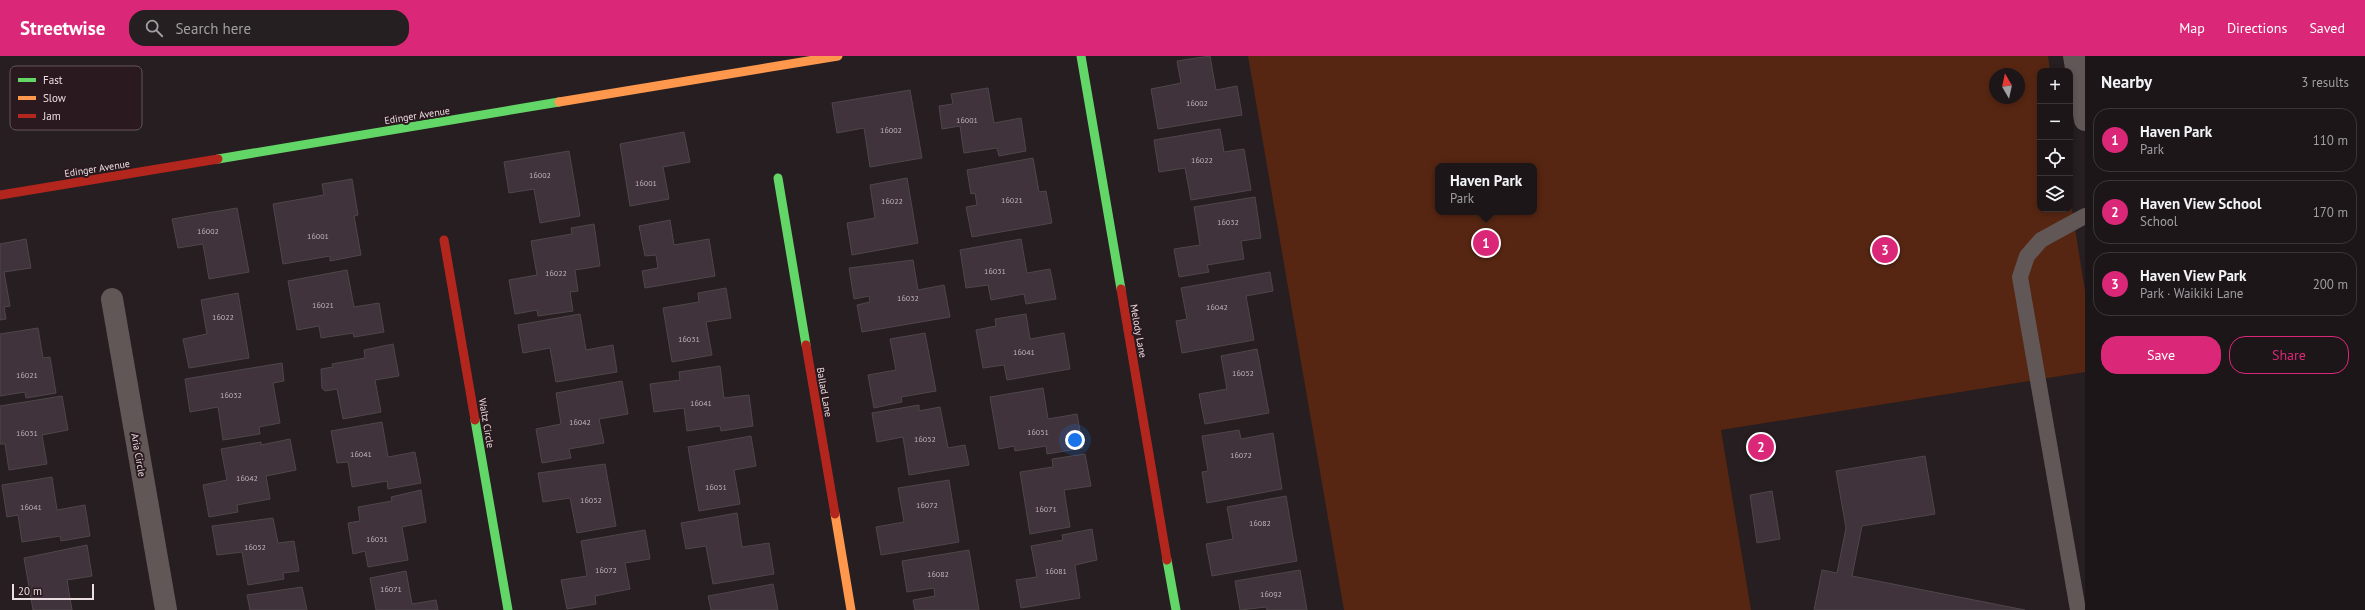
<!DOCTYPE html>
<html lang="en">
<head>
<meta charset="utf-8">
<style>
  :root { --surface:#1c1618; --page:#251f21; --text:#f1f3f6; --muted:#a09fa2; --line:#3a3537; --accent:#db2777 }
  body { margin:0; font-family:"PT Sans",sans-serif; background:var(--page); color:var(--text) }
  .controls { position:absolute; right:12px; top:12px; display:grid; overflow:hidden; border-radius:8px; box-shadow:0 2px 6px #0003 }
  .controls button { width:36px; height:36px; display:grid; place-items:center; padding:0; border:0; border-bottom:1px solid var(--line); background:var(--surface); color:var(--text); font:20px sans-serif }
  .compass { position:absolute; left:1989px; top:12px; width:36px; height:36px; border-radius:50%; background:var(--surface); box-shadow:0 2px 6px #0003; rotate:351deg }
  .scale { position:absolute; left:12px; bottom:10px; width:82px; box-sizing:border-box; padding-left:4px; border:2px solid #eadee1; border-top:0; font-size:11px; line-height:14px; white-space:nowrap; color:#eadee1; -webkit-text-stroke:3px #2a1a1f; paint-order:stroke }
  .you { position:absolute; left:1075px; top:384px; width:14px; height:14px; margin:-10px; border:3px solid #fff; border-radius:50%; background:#1a73e8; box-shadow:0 0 0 6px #1a73e833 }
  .badge { display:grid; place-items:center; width:26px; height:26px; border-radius:50%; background:var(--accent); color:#fff; font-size:13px; font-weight:700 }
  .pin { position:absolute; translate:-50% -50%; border:2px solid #fff; box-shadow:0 1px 4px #0006 }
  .popup { position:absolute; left:1435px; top:107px; width:102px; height:52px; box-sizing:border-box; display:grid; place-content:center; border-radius:8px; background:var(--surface); filter:drop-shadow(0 1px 3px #0005); font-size:13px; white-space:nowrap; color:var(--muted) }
  .popup b { font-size:15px; color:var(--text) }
  .popup::after { content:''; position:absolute; left:50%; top:100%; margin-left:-8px; border:8px solid transparent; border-top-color:var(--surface) }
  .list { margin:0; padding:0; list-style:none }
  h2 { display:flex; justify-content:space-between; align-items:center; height:52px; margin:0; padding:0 16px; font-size:17px }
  h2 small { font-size:13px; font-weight:400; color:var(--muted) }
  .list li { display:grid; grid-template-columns:26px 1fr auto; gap:12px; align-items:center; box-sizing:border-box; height:64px; margin:0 8px 8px; padding:0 8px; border:1px solid var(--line); border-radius:16px }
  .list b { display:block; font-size:15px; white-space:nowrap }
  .list p { margin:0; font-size:13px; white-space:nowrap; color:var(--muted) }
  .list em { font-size:13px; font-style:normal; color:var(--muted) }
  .actions { display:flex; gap:8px; padding:12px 16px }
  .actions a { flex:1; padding:9px 0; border:1px solid var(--accent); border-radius:16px; text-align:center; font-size:14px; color:var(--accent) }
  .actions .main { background:var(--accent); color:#fff }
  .icon { flex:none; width:22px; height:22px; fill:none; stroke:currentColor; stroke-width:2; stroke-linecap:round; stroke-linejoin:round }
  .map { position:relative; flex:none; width:2085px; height:554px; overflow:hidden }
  header { display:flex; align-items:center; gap:24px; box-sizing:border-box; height:56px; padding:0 20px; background:var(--accent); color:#fff }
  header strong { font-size:19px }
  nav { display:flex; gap:22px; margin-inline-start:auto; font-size:14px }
  .search { width:280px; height:36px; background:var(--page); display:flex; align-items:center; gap:10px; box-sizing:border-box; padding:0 14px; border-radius:16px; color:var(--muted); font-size:15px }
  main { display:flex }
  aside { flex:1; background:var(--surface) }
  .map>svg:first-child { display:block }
</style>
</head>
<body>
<header>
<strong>Streetwise</strong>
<div class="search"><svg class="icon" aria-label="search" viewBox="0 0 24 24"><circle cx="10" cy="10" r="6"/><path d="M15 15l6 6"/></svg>Search here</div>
<nav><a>Map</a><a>Directions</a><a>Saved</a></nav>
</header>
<main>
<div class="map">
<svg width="2085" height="554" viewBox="0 0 2085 554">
  <rect width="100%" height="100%" fill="#261e20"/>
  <path fill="#562612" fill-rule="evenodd" d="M1248,0H2048L2050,15H2040V153H2070V141L2085,235V316L1721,374L1751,554H1344ZM1995,18H2019V42H1995ZM1438,110H1534V156H1438Z"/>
  <path fill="#40333b" stroke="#4e474a" d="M1210,0L1216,34L1237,30L1242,59L1158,73L1151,33L1181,27L1177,5Z
    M988,32L994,67L1021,62L1026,95L999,100L997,92L964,97L960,70L942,73L939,50L953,48L951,38Z
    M910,34L922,102L870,111L864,72L837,77L832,47Z
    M1220,73L1224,96L1244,93L1251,134L1191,144L1185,112L1159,116L1154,84Z
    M684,76L690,106L663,111L669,143L630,150L620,88Z
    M569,95L580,160L540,167L534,133L509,137L504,106Z
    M1033,102L1039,136L1046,135L1052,167L972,181L966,151L977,149L975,137L971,138L967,114Z
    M907,122L918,187L852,199L847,167L875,162L870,129Z
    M352,123L358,159L354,160L361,199L330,205V200L283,208L273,148L324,139L322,128Z
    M1255,141L1261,182L1241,185L1244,203L1207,209L1209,216L1179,221L1174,193L1200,189L1194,151Z
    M237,152L249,216L209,223L203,188L178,192L172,163Z
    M670,164L674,189L709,183L715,220L645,232L642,215L658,212L656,199L645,200L639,170Z
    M594,168L600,210L575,214L578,235L570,236L573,255L538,260L537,254L515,258L509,224L537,219L531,185L572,178L571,172Z
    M26,183L31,212L4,216L10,250L4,251L6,263L0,264V188Z
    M1021,183L1027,217L1050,213L1056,243L1026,248L1024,238L991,244L988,229L966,232L960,194Z
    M913,204L918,234L944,229L950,261L862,276L857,249L870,246L869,240L854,243L849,212Z
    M347,214L354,251L379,247L384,276L354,281L353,277L321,282L319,270L297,274L288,225Z
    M1270,216L1273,235L1246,240L1254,284L1182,297L1176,265L1187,263L1181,232Z
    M726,232L731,262L706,266L712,299L672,306L663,252L699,246L698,237Z
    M238,237L249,302L189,312L183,283L207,278L201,244Z
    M580,258L586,294L613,289L617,316L556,326L550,292L523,297L518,269Z
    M1026,258L1030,283L1064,277L1070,313L1007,324L1004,309L983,312L976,274L996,270L995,263Z
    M38,272L43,302L50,301L56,337L26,342L25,336L0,340V278Z
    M925,277L936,335L901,341L902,346L874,352L868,319L896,314L890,283Z
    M393,288L399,320L375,324L381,356L343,363L337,333L325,335L322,332L321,313L333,311L332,308L365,302L364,294Z
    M1257,293L1269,357L1205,368L1199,338L1227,333L1221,300Z
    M282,307L284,325L273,327L280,367L259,371L260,378L223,384L218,351L190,356L185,323Z
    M720,310L724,342L749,339L753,370L721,375L720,370L687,375L684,352L654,356L650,328L680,324L679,316Z
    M622,325L628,358L599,363L604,387L569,393L571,402L542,407L536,373L561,368L556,337Z
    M1043,332L1048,363L1077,358L1083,392L1047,398L1046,390L1015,395L1014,390L999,393L990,341Z
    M62,340L68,374L42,379L47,408L9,414L5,388H0V350Z
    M919,349V355L940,351L948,392L965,389L969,409L909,419L903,381L877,386L872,357Z
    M382,366L388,401L415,396L421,427L388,433L387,425L352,431L348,406L337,407L331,375Z
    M1239,374L1241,383L1273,377L1282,433L1207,447L1202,416L1208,415L1202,380Z
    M751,380L756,410L734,414L740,448L699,455L688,391Z
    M290,383L296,414L266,420L270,443L237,449L238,456L209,461L203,429L227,424L221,393L261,386V389Z
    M1085,398L1091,430L1064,434L1070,471L1030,478L1020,416L1053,411L1052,403Z
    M1925,400L1935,458L1862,470L1852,520L2025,554H1814L1822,514L1837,517L1846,472L1836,415Z
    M605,408L616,470L577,477L570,442L543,446L538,417Z
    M52,421L57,454L85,449L90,480L61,485L60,480L22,486L18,459L7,461L2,429Z
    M949,424L959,486L881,499L876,471L904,466L898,432Z
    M421,434L426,466L402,471L408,504L368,511L365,495L353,498L348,467L360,465L358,451L392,445L391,441Z
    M1772,435L1780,483L1757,487L1750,439Z
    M1286,440L1297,505L1212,520L1206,488L1233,483L1227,451Z
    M737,457L742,491L769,487L774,518L713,528L706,490L686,493L681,467Z
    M273,462L278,487L294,485L299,515L283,517L284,523L248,529L242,496L217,499L212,470Z
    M1092,473L1097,504L1075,509L1080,542L1021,552L1016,524L1037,521L1031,490L1063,484L1062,479Z
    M645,474L650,503L625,507L630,533L595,540L596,548L567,553L561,524L587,520L581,485Z
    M87,489L92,520L67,524L72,554H33L24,502Z
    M969,494L979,554H915L913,544L935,540L934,532L907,536L902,505Z
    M1300,514L1307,554H1267L1266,551L1240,554L1235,525Z
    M406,515L412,548L436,544L438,554H376L370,522Z
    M773,528L778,554H711L708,540Z
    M302,531L307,554H250L247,539Z"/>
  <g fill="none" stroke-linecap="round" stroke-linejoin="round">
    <path stroke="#615756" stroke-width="16" d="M2078,554L2020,221L2027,200L2041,184L2085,160"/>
    <path stroke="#615756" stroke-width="22" d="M2074,0L2085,64
      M112,243L166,554"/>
    <path stroke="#63d668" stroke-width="9" d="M1081,0L1121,233
      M218,103L559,46
      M778,122L806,289
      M475,364L508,554
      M1167,504L1176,554"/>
    <path stroke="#ff974d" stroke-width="9" d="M559,46L838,0
      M835,458L851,554"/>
    <path stroke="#b3261e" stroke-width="9" d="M0,139L218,103
      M444,184L475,364
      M1121,233L1167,504
      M806,289L835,458"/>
  </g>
  <g text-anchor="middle" stroke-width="4" stroke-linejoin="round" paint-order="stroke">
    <g font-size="8" fill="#c0b3b8">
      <text x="1197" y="50">16002</text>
      <text x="967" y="67">16001</text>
      <text x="891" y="77">16002</text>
      <text x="1202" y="107">16022</text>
      <text x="540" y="122">16002</text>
      <text x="646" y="130">16001</text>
      <text x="1012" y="147">16021</text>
      <text x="892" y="148">16022</text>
      <text x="1228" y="169">16032</text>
      <text x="208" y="178">16002</text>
      <text x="318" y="183">16001</text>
      <text x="995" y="218">16031</text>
      <text x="556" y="220">16022</text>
      <text x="908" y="245">16032</text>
      <text x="323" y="252">16021</text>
      <text x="1217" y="254">16042</text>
      <text x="223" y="264">16022</text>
      <text x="689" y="286">16031</text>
      <text x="1024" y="299">16041</text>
      <text x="1243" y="320">16052</text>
      <text x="27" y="322">16021</text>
      <text x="231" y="342">16032</text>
      <text x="701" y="350">16041</text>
      <text x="580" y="369">16042</text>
      <text x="1038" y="379">16051</text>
      <text x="27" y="380">16031</text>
      <text x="925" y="386">16052</text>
      <text x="361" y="401">16041</text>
      <text x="1241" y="402">16072</text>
      <text x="247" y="425">16042</text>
      <text x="716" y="434">16051</text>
      <text x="591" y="447">16052</text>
      <text x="927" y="452">16072</text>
      <text x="31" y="454">16041</text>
      <text x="1046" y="456">16071</text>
      <text x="1260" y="470">16082</text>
      <text x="377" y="486">16051</text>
      <text x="255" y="494">16052</text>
      <text x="606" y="517">16072</text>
      <text x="1056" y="518">16081</text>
      <text x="938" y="521">16082</text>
      <text x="391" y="536">16071</text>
      <text x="1271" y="541">16092</text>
    </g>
    <g font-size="10" fill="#eadee1" stroke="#2a1a1f">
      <text transform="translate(417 59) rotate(-9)" y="4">Edinger Avenue</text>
      <text transform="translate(97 112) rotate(-9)" y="4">Edinger Avenue</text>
      <text transform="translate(1139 275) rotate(80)" y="4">Melody Lane</text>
      <text transform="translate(825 336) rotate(80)" y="4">Ballad Lane</text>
      <text transform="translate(487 367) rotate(80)" y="4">Waltz Circle</text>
      <text transform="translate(139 399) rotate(80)" y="4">Aria Circle</text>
    </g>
  </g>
  <rect x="10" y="10" width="132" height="64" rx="6" fill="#2a1a1f" stroke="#645559" stroke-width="1"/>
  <rect x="18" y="22" width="18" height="4" fill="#63d668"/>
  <rect x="18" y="40" width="18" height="4" fill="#ff974d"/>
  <rect x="18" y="58" width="18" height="4" fill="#b3261e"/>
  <g font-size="11" fill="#eadee1">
    <text x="43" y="28">Fast</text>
    <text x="43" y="46">Slow</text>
    <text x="43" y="64">Jam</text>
  </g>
</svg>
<div class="controls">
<button>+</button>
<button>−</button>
<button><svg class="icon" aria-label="locate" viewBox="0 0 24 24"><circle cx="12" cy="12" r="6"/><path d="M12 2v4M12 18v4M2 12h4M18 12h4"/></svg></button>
<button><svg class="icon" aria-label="layers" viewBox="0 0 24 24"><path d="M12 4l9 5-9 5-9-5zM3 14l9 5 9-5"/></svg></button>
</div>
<svg class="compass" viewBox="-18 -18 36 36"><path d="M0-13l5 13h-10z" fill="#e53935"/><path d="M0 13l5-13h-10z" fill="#a09fa2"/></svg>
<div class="scale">20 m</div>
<div class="you"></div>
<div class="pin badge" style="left:1486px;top:187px">1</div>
<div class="popup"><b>Haven Park</b>Park</div>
<div class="pin badge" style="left:1761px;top:391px">2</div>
<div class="pin badge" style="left:1885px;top:194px">3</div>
</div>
<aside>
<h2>Nearby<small>3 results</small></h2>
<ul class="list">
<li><span class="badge">1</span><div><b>Haven Park</b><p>Park</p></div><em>110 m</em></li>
<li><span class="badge">2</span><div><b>Haven View School</b><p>School</p></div><em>170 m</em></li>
<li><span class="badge">3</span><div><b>Haven View Park</b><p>Park · Waikiki Lane</p></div><em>200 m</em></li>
</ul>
<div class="actions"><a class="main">Save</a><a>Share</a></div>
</aside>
</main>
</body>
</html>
